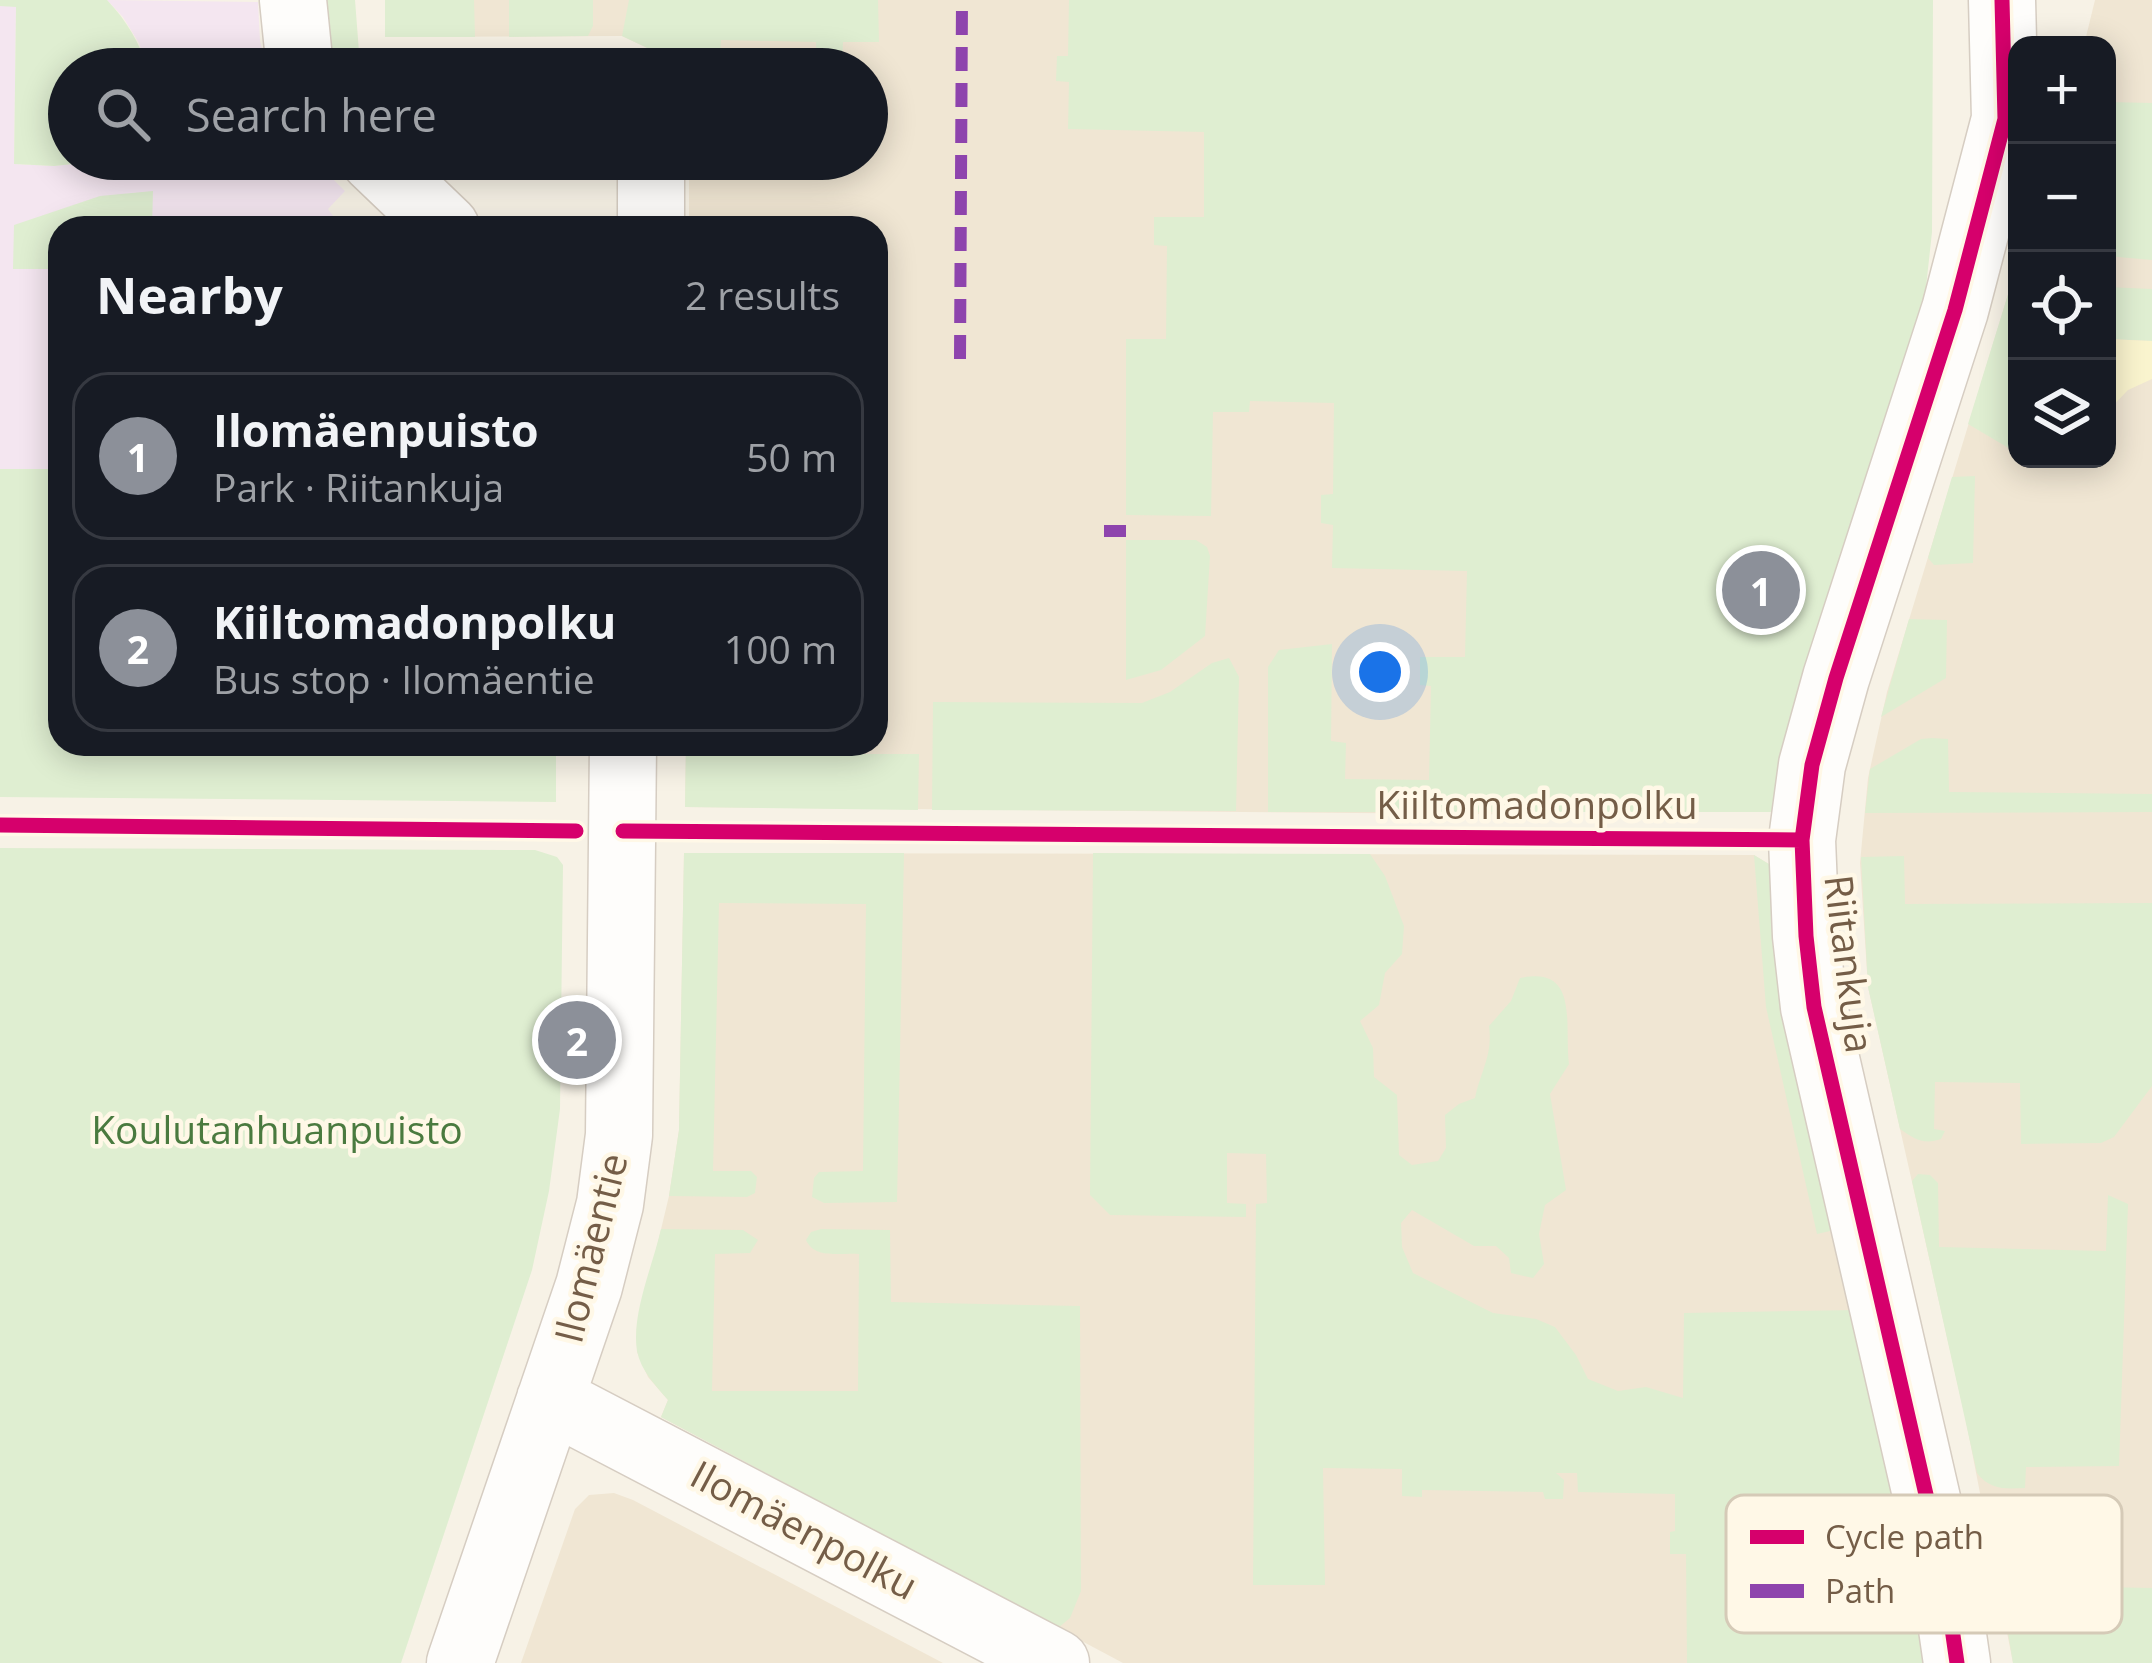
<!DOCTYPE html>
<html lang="en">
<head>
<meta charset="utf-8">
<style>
  :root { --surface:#171b24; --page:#20242c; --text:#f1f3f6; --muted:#9ea1a6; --line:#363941; --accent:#8c9099 }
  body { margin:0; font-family:"Open Sans",sans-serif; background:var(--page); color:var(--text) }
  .controls { position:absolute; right:36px; top:36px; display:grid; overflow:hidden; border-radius:24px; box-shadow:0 6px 30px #0003 }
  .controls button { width:108px; height:108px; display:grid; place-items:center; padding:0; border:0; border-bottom:3px solid var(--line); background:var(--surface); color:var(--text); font:60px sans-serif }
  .you { position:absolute; left:1380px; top:672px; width:42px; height:42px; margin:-30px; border:9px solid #fff; border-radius:50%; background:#1a73e8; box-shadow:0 0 0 18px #1a73e833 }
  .badge { display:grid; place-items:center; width:78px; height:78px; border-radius:50%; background:var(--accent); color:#fff; font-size:39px; font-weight:700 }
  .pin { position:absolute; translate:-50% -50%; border:6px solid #fff; box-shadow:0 3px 12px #0006 }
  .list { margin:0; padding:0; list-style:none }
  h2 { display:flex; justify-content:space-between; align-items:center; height:156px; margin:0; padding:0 48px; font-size:51px }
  h2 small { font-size:39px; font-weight:400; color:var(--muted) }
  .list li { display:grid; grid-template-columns:78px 1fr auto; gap:36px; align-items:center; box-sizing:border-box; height:168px; margin:0 24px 24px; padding:0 24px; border:3px solid var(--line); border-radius:36px }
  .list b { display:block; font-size:45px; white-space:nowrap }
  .list p { margin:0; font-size:39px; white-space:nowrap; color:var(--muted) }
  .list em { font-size:39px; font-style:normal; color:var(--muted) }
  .icon { flex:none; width:66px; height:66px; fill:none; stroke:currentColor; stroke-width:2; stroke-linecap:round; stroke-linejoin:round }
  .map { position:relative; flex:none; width:2152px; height:1663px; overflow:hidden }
  .search { position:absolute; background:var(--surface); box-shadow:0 6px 30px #0003; left:48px; top:48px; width:840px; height:132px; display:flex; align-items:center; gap:30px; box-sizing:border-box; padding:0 42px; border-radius:66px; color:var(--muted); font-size:45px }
  .panel { position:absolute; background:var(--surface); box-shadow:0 6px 30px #0003; left:48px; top:216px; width:840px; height:540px; border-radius:36px }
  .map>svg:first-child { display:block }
</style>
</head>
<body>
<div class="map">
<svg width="2152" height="1663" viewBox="0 0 2152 1663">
  <rect width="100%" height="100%" fill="#f7f2e6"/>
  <path fill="#f0e6d3" d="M385,0H1433L1581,815L685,807L686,744H876V228H689V159H867V69H675L656,52L622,36L385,37Z
    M2095,0H2152V1663H2013L1966,1421L1868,987L1860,863L1868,778L1887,692L2017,265V459H2107V45H2084Z
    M684,853L1754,855L1772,866L1857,1310L1687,1663H1123L661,1417L668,1400L648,1377L637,1352L640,1317L669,1196L679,1130Z
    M614,1493L633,1500L943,1663H521L575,1509L589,1495Z"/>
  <path fill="#f4e6f0" d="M107,0L258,2L260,41L267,69H148L139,43L123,17Z
    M0,6H16L14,164L54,166L120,159L347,161L333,179L345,191L328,209L342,228H60V730L0,729Z"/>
  <path fill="#dfeed1" d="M0,0H107C127,21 139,42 148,69H69V159H120L54,166L14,164L16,7L0,6Z
    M320,0H355L359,52L333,68L327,67Z
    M385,0H474L475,37H385Z
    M509,0H593V26L588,36L509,37Z
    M629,0H878L879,42H843L842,69H817L816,42L721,40L719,69H675L656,52L622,36Z
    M1069,0H1933L1932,232L1923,315L1775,812H1268V667L1279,650L1332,644L1331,741L1346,743L1345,779L1429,780L1431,686L1420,685V657H1465L1467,571L1332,568L1333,525L1321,523V495L1333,494L1334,403L1250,401L1249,412H1213L1211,516L1126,515V339H1166L1167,246L1154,245V217H1204V132L1068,129L1069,82L1056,81L1057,56H1068Z
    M2107,102L2152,103V260L2107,256Z
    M153,191L152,228H60V269H13L14,225L100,196Z
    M2014,275H2017V453L1968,424Z
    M2107,287L2152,289V341L2107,339Z
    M0,469H60V744H556V802L0,797Z
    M1975,476L1973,563L1934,565L1928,558L1952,477Z
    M1126,540H1196L1207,547L1210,556L1205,636L1161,670L1126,680Z
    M1909,619L1947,620L1946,678L1881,717Z
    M1229,658L1239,677L1236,811L932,810L933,702L1142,703L1170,692L1212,663Z
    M1932,738L1948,739L1949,792L2152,794V812L1865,813L1870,769L1921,739Z
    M686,744H707L708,753L808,754L809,744H833L834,754H919L918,810L685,807Z
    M0,848L535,850L557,857L563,865L560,1109L549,1191L532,1270L401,1663H0Z
    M684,853H904L897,1202L824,1203L812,1197L814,1178L819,1172L863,1171L866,904L719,903L713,1171H751L757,1177L755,1193L747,1197L669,1196L679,1130Z
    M1093,853L1370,854L1385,876L1404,926L1402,954L1385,973L1379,1005L1360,1021L1373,1048L1374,1077L1397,1095L1399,1155L1412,1165L1438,1161L1446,1148L1445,1115L1459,1104L1475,1098C1481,1070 1493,1055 1489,1026L1511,1001L1520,978C1580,965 1564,1025 1569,1064L1550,1094L1566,1190L1545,1205L1539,1234L1544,1264L1533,1278L1511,1273L1509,1258L1496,1246H1474L1412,1210L1401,1223L1402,1247L1413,1273L1493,1313L1536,1319L1555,1327L1576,1355L1588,1379L1618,1391L1646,1387L1683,1398L1684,1313L1857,1310L1918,1590L1925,1663H1687L1686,1554H1670V1532L1675,1531V1494L1578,1492L1577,1473H1556L1564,1480L1563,1499H1545L1543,1492L1422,1490V1497L1402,1496V1469L1323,1468L1325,1585H1253L1256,1204L1267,1203L1266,1154L1227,1153V1203L1246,1204V1217L1110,1215L1090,1195Z
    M1754,855L1772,866L1839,1229L1817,1234L1766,1007Z
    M1904,856L1905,904L2152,903V1086L2114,1137L2101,1143L2021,1144L2020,1083L1935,1082L1934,1129L1945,1131L1941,1139C1924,1145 1914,1139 1900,1129L1868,987L1861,857Z
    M1918,1174L1930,1175L1938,1183L1939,1247L2106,1251L2108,1195L2128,1204L2119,1466L2026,1467L2025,1488C2005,1489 1990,1490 1977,1473L1912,1181Z
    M661,1229L743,1230L758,1240L750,1253L715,1254L712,1391H858L859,1254C841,1252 815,1260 806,1240L811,1232L821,1229L890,1230L891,1302L1080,1306L1081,1591L1070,1618L1058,1628L661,1417L668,1400C656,1386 641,1371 637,1351C631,1314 653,1265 661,1229Z
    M2000,1585L2152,1588V1663H2013Z"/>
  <path fill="#faf4ce" d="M2107,339L2152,341V379L2128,390L2107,412Z"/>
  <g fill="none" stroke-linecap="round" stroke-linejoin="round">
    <defs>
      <path id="minor" d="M293,0L300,69
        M374,159L446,228
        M651,159V228
        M550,1399L1056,1663
        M460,1663L589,1286L610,1204L619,1135L623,744
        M1957,1663L1944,1573L1814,1007L1806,936L1802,840L1812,765L1836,678L1955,310L2005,119L2002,0"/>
    </defs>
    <use href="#minor" stroke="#d6cdc2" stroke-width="69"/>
    <use href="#minor" stroke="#fefdfb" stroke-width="66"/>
    <path stroke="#8e44ad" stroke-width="12" stroke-dasharray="24 12" stroke-linecap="butt" d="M960,359L962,0
      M1104,531H1126"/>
    <defs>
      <path id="cycleway" d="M0,825L576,831
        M623,831L1802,840
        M1957,1663L1944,1573L1814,1007L1806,936L1802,840L1812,765L1836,678L1955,310L2005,119L2002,0"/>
    </defs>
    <use href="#cycleway" stroke="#fff8e7" stroke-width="22"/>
    <use href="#cycleway" stroke="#d6006c" stroke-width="15"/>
  </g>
  <g text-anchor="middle" stroke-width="9" stroke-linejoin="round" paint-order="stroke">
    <g font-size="39" fill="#745d47" stroke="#fff8e7">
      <text x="1537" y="819">Kiiltomadonpolku</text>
      <text transform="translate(1849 964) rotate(83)" y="14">Riitankuja</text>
      <text transform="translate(591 1248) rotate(-76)" y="14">Ilomäentie</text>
      <text transform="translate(804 1530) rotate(28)" y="14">Ilomäenpolku</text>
    </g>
    <g font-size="39" fill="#4a7a3f" stroke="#fff8e7">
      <text x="277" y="1144">Koulutanhuanpuisto</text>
    </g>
  </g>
  <rect x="1726" y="1495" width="396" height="138" rx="18" fill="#fff8e7" stroke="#d5cab7" stroke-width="3"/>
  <rect x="1750" y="1530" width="54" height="14" fill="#d6006c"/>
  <rect x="1750" y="1584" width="54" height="14" fill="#8e44ad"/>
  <g font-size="33" fill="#745d47">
    <text x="1825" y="1549">Cycle path</text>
    <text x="1825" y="1603">Path</text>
  </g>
</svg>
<div class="controls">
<button>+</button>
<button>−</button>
<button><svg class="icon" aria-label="locate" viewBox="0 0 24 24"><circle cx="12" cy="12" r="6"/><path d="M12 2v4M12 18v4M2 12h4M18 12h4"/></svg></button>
<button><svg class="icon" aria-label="layers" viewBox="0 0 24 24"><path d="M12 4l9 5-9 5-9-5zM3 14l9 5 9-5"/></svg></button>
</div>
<div class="you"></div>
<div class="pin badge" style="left:1761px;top:590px">1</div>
<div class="pin badge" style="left:577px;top:1040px">2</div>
<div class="search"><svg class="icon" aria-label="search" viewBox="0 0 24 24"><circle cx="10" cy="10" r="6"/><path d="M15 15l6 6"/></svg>Search here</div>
<section class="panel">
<h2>Nearby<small>2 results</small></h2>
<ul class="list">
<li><span class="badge">1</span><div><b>Ilomäenpuisto</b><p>Park · Riitankuja</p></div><em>50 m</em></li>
<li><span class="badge">2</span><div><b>Kiiltomadonpolku</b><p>Bus stop · Ilomäentie</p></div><em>100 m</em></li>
</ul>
</section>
</div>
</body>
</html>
